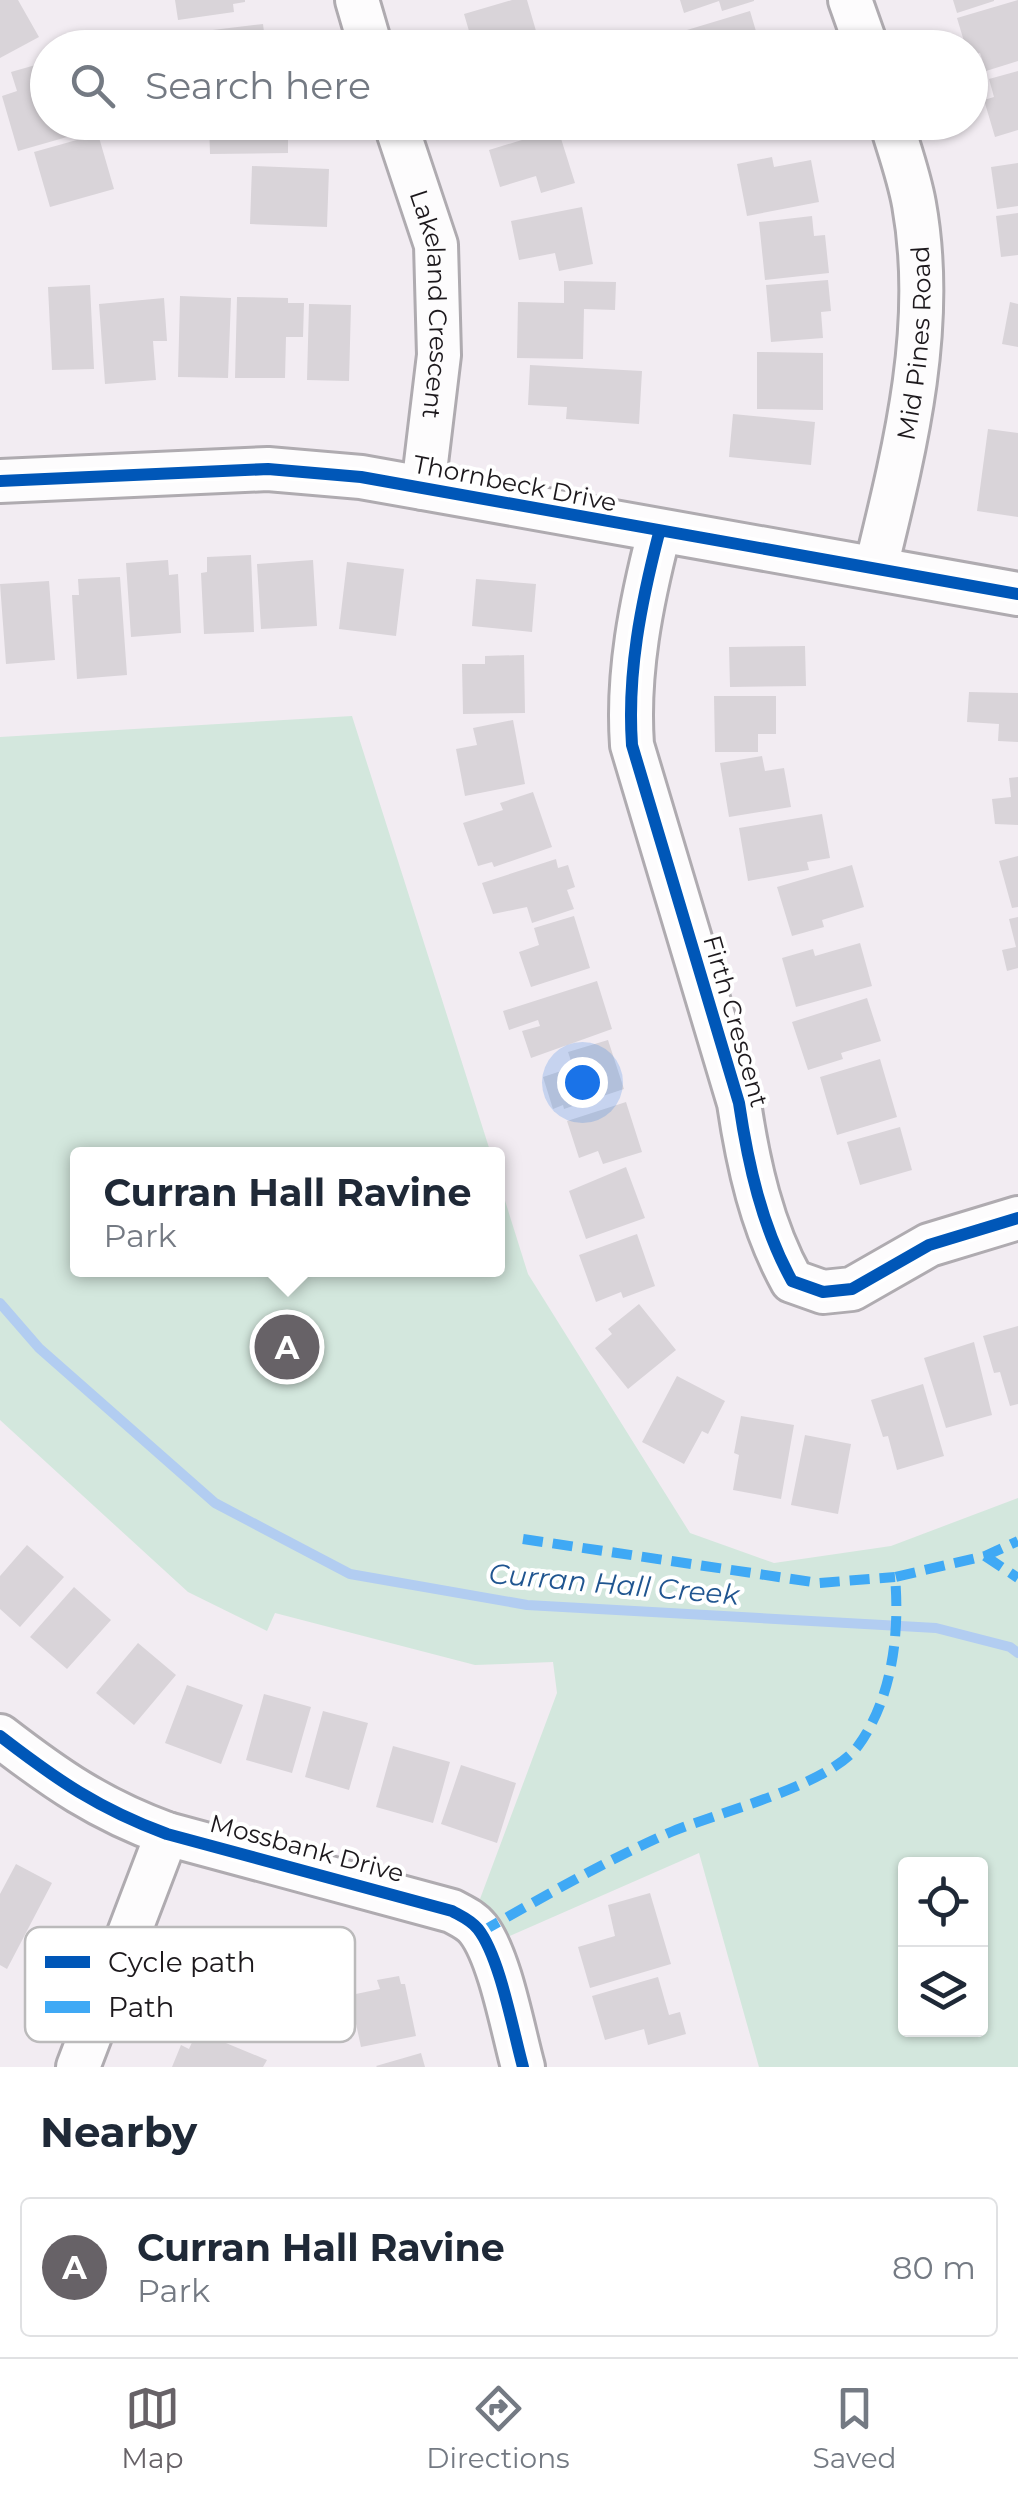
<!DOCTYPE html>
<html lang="en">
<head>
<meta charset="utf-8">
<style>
  :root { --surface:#fff; --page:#f2f2f3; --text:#1f2937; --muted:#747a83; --line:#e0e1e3; --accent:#676267 }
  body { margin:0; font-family:Montserrat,sans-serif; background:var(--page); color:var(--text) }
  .controls { position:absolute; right:30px; bottom:30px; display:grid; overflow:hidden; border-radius:10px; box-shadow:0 2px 8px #0004 }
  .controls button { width:90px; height:90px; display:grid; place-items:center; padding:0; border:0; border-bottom:2px solid var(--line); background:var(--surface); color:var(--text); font:50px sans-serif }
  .you { position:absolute; left:582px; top:1082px; width:35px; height:35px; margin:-25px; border:8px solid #fff; border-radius:50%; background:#1a73e8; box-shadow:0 0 0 15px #1a73e833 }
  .badge { display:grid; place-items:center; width:65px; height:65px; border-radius:50%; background:var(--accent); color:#fff; font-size:32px; font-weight:700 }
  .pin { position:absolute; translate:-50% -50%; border:5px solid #fff; box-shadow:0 2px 10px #0006 }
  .popup { position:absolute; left:70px; top:1147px; width:435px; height:130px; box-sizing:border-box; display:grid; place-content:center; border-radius:10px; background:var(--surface); filter:drop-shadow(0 2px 8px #0005); font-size:32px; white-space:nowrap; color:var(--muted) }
  .popup b { font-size:38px; color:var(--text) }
  .popup::after { content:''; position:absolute; left:50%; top:100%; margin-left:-20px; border:20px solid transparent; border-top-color:var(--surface) }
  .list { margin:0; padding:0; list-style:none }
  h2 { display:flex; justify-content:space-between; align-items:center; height:130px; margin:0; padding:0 40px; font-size:42px }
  h2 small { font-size:32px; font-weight:400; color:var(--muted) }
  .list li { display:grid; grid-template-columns:65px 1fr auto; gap:30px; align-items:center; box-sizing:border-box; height:140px; margin:0 20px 20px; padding:0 20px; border:2px solid var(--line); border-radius:10px }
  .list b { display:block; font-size:38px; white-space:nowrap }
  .list p { margin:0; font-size:32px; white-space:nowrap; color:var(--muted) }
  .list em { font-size:32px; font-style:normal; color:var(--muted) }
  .icon { flex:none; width:55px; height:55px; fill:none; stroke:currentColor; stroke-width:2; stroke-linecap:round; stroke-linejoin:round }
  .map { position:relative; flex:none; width:1018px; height:2067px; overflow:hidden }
  .search { position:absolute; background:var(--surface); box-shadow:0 2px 8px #0004; left:30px; right:30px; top:30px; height:110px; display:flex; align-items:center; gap:25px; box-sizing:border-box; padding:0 35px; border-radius:55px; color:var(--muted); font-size:38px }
  .sheet { height:290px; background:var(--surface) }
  nav { display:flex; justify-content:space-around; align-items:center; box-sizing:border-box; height:140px; border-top:2px solid var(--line); background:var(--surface); font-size:28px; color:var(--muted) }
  nav a { display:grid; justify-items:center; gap:5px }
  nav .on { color:var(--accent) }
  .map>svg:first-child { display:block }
</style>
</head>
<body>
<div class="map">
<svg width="1018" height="2067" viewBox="0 0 1018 2067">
  <rect width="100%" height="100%" fill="#f2ecf2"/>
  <path fill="#d3e7dd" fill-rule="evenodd" d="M352,716L491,1154H77V1270H497V1175L528,1274L690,1533L774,1563L891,1546L1018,1498V2067H759L699,1853L503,1939L480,1899L557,1693L553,1662L475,1665L275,1613L267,1631L188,1592L0,1420V737ZM906,1864H980V2030H906Z"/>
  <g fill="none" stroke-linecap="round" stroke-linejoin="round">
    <path stroke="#b2cdf1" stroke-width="10" d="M0,1303L39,1348L215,1503L350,1574L527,1605L936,1628L1010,1647L1018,1653"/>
  </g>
  <path fill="#d9d4d9" d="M0,0H18L39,37L0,58Z
    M175,0H245V2L233,4L234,12L178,20Z
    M512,0H527L541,48H474L464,14Z
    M680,0H754V1L722,11L719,1L684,13Z
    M953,0H994V1L957,13Z
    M1018,0V61L986,71L980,53L970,56V48H966L957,18Z
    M750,11L761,48H692L687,30Z
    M263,24L266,48H190L188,33Z
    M46,62L48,122H79L81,133L18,151L2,96L17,91L11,72Z
    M1018,71V130L995,137L984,100L994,97L989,79Z
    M209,122H288V153L210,154Z
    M497,122H543V123L501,136Z
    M709,122H761L763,129L730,139L729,135L714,140Z
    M558,129L575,183L541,193L536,176L500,187L489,150Z
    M98,134L114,189L50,207L34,152Z
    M772,157L774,167L811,160L819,202L747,216L737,164Z
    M1018,163V206L997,209L991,167Z
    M252,166L329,169L327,227L250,224Z
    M582,207L593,264L559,271L555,253L519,260L511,221Z
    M1018,213V255L1001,257L996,216Z
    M812,216L814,236L825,235L829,273L765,280L759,222Z
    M828,280L831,311L821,312L823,338L771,342L766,285Z
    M564,281L616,282L615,310L584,309L583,359L517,358L518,302L564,303Z
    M90,285L94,369L52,370L48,287Z
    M180,296L231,298L228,378L178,377Z
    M237,297L288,298V303H304L303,337H286L285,378H235Z
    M164,298L167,341H153L156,380L105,384L99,304Z
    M1010,302L1018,304V347L1002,344Z
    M309,304L351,305L349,381L307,380Z
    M757,352L823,353V410L757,409Z
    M530,365L642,371L639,424L566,419L567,407L528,405Z
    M733,414L815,422L811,465L729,457Z
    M988,429L1018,433V517L977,511Z
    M251,555L254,632L204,634L201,573L207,572V557Z
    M168,560L169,575L178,574L181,633L131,637L126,563Z
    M313,560L317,626L261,629L257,564Z
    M347,562L404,569L396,636L339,629Z
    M120,577L127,675L77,679L72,595H79L78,579Z
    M476,579L536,584L532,632L472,626Z
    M49,581L55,660L6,664L0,584Z
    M805,646L806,686L730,687L729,647Z
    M524,655L525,713L463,714L462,664H485V656Z
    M969,692L1018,693V742L998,741L999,724L967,722Z
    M714,696H776V734H758V752H715Z
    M513,720L525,784L465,796L456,749L477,745L473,728Z
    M762,756L765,771L784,768L791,807L729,817L720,763Z
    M1018,777V825L995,824L992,799L1011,797L1009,778Z
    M533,792L552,847L494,867L492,862L478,866L463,823L503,810L500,803Z
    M822,814L830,858L807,862L809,870L748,881L739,828Z
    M1018,856V907L1012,908L999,861Z
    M556,859L558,868L568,865L575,887L567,890L574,909L532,923L527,907L493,914L482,883Z
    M852,865L864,907L822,920L824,927L792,936L777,887Z
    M574,916L590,968L531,987L519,952L539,945L534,928Z
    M1018,917V968L1007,971L1002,950L1016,947L1009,919Z
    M860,943L872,986L796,1007L782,958L813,949L815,956Z
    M597,981L612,1029L531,1058L522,1031L540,1026L538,1020L509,1030L503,1011Z
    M867,998L881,1041L841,1053L843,1059L808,1070L792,1022Z
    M608,1040L624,1089L564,1109L563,1105L553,1109L543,1077L573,1067L568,1052Z
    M880,1059L897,1117L837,1135L820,1077Z
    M626,1102L642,1152L603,1164L598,1151L579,1158L567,1121Z
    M900,1127L912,1170L860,1185L847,1142Z
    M626,1167L645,1218L586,1239L569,1191Z
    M637,1234L655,1286L623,1298L621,1292L596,1302L579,1255Z
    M639,1304L676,1350L628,1389L595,1348L612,1334L608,1329Z
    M1018,1326V1404L1010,1406L1000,1372L994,1373L983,1336Z
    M974,1342L992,1415L946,1428L924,1358Z
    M677,1376L725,1401L708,1434L702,1431L684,1464L642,1442Z
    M923,1384L944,1456L897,1470L888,1436L883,1437L871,1400Z
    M741,1416L794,1425L781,1499L733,1490L739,1455L734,1453Z
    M805,1435L851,1444L838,1514L791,1505Z
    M27,1545L64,1577L20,1627L0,1609V1576Z
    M74,1587L111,1620L67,1669L30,1637Z
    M138,1643L176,1675L134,1725L96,1693Z
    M187,1685L243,1705L221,1764L165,1743Z
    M264,1694L311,1707L292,1773L246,1760Z
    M323,1711L368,1723L349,1790L305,1777Z
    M393,1746L450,1762L433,1823L376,1807Z
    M461,1765L516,1783L497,1843L441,1824Z
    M16,1864L52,1883L7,1969L0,1965V1894Z
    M650,1893L671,1964L590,1988L578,1947L615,1936L608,1905Z
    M230,1945L285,1966L275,1994L291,1999L283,2020L265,2014L257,2036L191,2010L209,1962L222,1967Z
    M399,1976L401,1984H405L416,2036L361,2047L355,2019L328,2017L332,1982L353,1985L351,1995L380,1989L377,1980Z
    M658,1977L669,2015L680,2012L686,2034L648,2045L644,2029L605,2040L592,1996Z
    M197,2031L267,2060L263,2067H172L181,2045L189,2049Z
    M421,2053L425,2067H377L376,2066Z"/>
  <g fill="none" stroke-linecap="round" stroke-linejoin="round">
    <defs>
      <g id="street">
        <path d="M357,0L371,48"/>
        <path d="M850,0L867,48"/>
        <path id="s1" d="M395,122L436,245L439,355L423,488"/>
        <path d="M0,481L268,469L361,477L1018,594"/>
        <path d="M659,533C641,603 627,673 632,745L739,1103C748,1164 762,1227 792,1281L823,1292L852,1289L929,1245L1018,1218"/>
        <path id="s2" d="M876,567C905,448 936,326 914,204C909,176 899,149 891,122"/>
        <path d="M0,1736C57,1780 99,1809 167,1834L452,1911C461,1916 471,1920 478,1929C500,1957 513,2031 523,2067"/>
        <path d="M78,2067L167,1834"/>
      </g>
    </defs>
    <use href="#street" stroke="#afabb0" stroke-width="48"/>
    <use href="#street" stroke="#fdfcfd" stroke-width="42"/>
    <path stroke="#3fa9f5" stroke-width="10" stroke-dasharray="20 10" stroke-linecap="butt" d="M523,1539L819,1583L895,1577
      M985,1556L1018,1578
      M481,1932C543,1897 605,1861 671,1832C719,1812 828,1786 858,1746C892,1699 900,1634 895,1577L985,1556L1018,1541"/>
    <defs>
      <path id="cycleway" d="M0,481L268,469L361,477L1018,594
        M659,533C641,603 627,673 632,745L739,1103C748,1164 762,1227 792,1281L823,1292L852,1289L929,1245L1018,1218
        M0,1736C57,1780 99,1809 167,1834L452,1911C461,1916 471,1920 478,1929C500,1957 513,2031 523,2067"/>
    </defs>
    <use href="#cycleway" stroke="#fff" stroke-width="19"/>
    <use href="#cycleway" stroke="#0057b8" stroke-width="12"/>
  </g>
  <g text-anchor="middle" stroke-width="8" stroke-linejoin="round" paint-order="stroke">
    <g font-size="25" fill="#1c181c" stroke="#fff">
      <text dy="9" stroke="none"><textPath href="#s1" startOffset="188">Lakeland Crescent</textPath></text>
      <text dy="9" stroke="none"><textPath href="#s2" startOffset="228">Mid Pines Road</textPath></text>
      <text transform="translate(515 483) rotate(11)" y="9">Thornbeck Drive</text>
      <text transform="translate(736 1021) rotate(74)" y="9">Firth Crescent</text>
      <text transform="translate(307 1848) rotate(15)" y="9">Mossbank Drive</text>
    </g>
    <g font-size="28" font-style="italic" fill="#205590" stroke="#fff">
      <text transform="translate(614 1584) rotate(5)" y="10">Curran Hall Creek</text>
    </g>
  </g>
  <rect x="25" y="1927" width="330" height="115" rx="15" fill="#fff" stroke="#bbbabb" stroke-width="2.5"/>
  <rect x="45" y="1956" width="45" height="12" fill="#0057b8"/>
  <rect x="45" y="2001" width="45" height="12" fill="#3fa9f5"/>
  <g font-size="28" fill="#1c181c">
    <text x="108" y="1972">Cycle path</text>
    <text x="108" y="2017">Path</text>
  </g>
</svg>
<div class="controls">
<button><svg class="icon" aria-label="locate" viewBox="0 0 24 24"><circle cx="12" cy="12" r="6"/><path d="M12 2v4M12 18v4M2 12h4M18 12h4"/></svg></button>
<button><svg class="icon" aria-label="layers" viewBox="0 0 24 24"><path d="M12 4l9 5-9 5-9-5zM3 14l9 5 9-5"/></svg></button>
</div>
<div class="you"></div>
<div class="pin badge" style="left:287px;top:1347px">A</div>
<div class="popup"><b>Curran Hall Ravine</b>Park</div>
<div class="search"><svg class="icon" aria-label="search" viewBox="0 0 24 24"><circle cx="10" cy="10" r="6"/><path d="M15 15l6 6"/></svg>Search here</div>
</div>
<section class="sheet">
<h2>Nearby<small></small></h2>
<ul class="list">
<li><span class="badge">A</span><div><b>Curran Hall Ravine</b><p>Park</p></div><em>80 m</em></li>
</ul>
</section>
<nav>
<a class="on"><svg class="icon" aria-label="map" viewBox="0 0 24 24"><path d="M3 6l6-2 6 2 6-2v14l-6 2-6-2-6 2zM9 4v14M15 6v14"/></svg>Map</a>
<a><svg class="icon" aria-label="directions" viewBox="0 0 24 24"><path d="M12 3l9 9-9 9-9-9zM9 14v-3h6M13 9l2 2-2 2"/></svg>Directions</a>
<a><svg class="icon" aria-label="saved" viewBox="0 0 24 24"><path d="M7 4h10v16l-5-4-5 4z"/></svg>Saved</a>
</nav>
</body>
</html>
